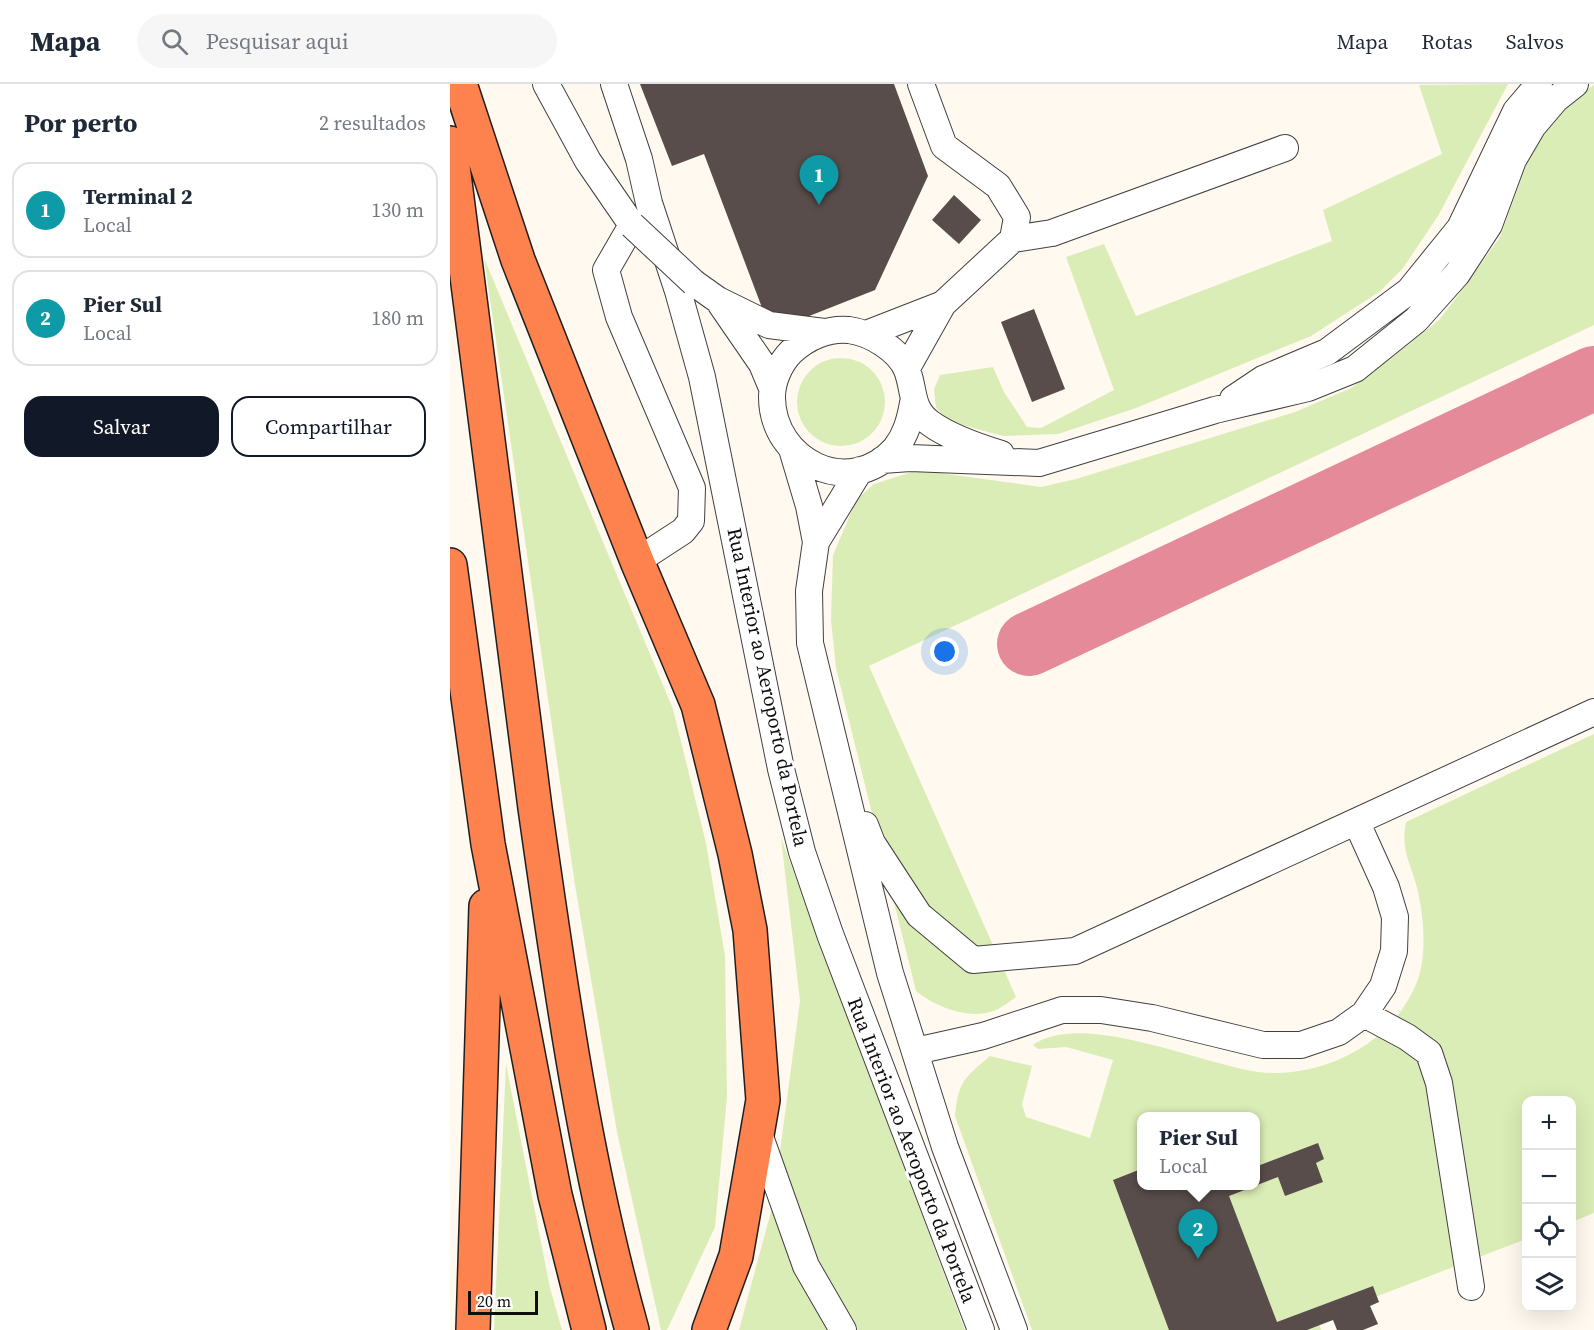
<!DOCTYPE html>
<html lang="pt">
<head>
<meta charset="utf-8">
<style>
  :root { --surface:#fff; --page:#f6f6f7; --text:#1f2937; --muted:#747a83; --line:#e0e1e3; --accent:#111827 }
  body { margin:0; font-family:"Source Serif 4",serif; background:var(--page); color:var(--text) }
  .controls { position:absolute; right:18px; bottom:18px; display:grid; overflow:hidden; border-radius:12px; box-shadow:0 6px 24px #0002 }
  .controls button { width:54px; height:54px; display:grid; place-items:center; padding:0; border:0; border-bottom:2px solid var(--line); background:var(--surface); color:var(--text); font:30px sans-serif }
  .scale { position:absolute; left:18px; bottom:15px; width:70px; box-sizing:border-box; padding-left:6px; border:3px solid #0e0e0e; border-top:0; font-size:16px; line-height:21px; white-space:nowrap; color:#0e0e0e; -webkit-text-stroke:4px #fff; paint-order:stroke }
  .you { position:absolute; left:495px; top:568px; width:21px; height:21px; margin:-15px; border:4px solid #fff; border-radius:50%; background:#1a73e8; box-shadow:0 0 0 9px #1a73e833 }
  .badge { display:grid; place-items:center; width:39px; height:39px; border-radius:50%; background:var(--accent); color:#fff; font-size:20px; font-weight:700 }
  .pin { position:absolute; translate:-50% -50px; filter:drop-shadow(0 2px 3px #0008) }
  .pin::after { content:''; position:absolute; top:32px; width:21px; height:18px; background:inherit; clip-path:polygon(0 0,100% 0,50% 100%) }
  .popup { position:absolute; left:687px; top:1028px; width:123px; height:78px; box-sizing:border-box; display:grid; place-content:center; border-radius:12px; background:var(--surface); filter:drop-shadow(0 2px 4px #0005); font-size:20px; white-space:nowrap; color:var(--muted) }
  .popup b { font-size:22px; color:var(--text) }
  .popup::after { content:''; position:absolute; left:50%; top:100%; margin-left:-12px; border:12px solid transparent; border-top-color:var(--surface) }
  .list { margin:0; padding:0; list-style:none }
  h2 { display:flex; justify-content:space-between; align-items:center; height:78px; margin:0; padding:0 24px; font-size:26px }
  h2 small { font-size:20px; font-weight:400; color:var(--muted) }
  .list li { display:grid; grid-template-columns:39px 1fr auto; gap:18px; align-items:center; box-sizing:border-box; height:96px; margin:0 12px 12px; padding:0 12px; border:2px solid var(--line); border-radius:18px }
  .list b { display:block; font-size:22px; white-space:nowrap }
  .list p { margin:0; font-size:20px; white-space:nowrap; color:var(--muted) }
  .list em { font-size:20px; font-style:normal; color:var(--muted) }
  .actions { display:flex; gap:12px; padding:18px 24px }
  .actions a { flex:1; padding:14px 0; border:2px solid var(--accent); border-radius:18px; text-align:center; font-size:21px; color:var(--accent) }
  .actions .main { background:var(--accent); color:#fff }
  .icon { flex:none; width:33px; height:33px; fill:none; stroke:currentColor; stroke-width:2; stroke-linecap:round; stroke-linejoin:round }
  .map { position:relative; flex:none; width:1144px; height:1246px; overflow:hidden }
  header { display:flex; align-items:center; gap:36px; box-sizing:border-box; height:84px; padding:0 30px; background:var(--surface); border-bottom:2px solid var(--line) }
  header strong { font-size:28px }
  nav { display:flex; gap:33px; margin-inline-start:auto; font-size:21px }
  .search { width:420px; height:54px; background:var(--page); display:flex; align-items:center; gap:15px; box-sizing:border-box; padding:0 21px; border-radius:33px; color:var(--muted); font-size:22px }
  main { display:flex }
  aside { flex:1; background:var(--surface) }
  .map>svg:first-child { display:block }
</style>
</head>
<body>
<header>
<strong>Mapa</strong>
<div class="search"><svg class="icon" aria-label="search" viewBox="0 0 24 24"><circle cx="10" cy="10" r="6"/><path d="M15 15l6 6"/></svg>Pesquisar aqui</div>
<nav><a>Mapa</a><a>Rotas</a><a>Salvos</a></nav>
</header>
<main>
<aside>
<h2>Por perto<small>2 resultados</small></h2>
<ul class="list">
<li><span class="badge" style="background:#0f9aa8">1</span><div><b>Terminal 2</b><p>Local</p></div><em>130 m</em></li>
<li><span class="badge" style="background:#0f9aa8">2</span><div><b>Pier Sul</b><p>Local</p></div><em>180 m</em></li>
</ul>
<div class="actions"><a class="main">Salvar</a><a>Compartilhar</a></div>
</aside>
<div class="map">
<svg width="1144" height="1246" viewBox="0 0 1144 1246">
  <rect width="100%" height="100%" fill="#fff9ef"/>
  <path fill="#dbedb6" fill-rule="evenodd" d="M1058,0L988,132L953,184L929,208L861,252L686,324L608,350L553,352L501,338L486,324L484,305L490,291L543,283L554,308L577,343L591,344L664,306L616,173L654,160L686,232L882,157L873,126L992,70L969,1Z
    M1144,1V241L419,582L566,913C560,917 553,923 546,926C520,937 486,923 466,907L386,584L381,536L383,471L407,415L424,400L468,386L591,403L626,395L845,328L901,304L943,273L989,236L1015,202L1050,153L1084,60L1124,15Z
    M34,174L223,625L256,759L275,872L277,1013L265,1143L217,1246H211L167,1048L125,801Z
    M347 318a44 44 0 1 1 88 0a44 44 0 1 1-88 0Z
    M1144,650V1129L1122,1138V1016H1076V1155L868,1235L871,1246H582L505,1032C508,998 514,994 540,972L582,982L572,1020L576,1033L640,1054L663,976L616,963L588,965L583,961C632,926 750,980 808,988C841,992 875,984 904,968C932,953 955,928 967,898C977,872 974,835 968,808C962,780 950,768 956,738ZM691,1032H805V1102H691Z
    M331,754L515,1246H289L323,1120L350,917Z
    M56,980L100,1204L112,1246H44Z"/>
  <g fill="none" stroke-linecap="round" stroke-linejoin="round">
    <path stroke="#e48a98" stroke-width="64" d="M579,560L1144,294"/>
  </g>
  <path fill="#584d4a" d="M190,0H444L478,92L425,206L339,240L314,229L254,70L222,82Z
    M504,111L531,136L509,160L482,136Z
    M584,225L615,305L582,318L551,238Z
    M868,1059L874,1075L866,1079L873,1098L835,1112L828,1093L779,1112L827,1238L923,1202L929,1218L920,1222L928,1240L913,1246H887L883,1236L857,1246H719L663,1096L691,1085V1102H805V1083Z"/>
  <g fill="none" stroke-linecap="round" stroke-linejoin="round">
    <defs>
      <path id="minor" d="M96,0L138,77L182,141L156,186L169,233L242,404L241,437L233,447L187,477
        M164,0L189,75L199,119L228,207L252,293L331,685L352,768L380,850L531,1246
        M471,0L494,62L548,102L567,133L563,155
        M244,199L268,216L319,241L374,248
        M270,219L312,280L322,304
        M416,250L493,220
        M457,284L493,220L563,155L602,149L835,64
        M783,315L813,295L877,268L959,207L1010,144L1066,27L1089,0
        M463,319C460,336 456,351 445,365C399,416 322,377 322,313C322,297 330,279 341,268C357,253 378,244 399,246C421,249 449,266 457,286C465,307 460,324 480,339C499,353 528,363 551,370
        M342,365L359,422L366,458L359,507L360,559L440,889L495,1063L564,1246
        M432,376L460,374L589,379L765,326L858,304L905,285L966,236L1007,190L1039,141L1063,76L1083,42L1106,15L1125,0
        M366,458L410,386
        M415,741L422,759L469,831L523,876L625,867L1144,628
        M914,930L957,953L979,969L989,999L1021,1203
        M466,967L533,952L612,926H651L702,934L813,961H851L889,948L914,930L933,902L944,867L945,833L936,803L907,739
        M308,1047L356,1182L393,1246"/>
      <path id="highway" d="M10,0L68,176L187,477L248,621L285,770L300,846L313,1016L286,1172L259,1246
        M0,59C28,281 55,503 85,724C110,899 134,1075 182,1246
        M0,481L38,760L105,1111L139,1246
        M23,1246L36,822"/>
    </defs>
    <use href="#minor" stroke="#414141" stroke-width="28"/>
    <use href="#highway" stroke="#1f1f1f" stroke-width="36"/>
    <use href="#minor" stroke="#fff" stroke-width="26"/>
    <use href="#highway" stroke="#fe824e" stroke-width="33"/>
    <defs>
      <path id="minor-bridge" d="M182,141L244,199"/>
    </defs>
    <use href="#minor-bridge" stroke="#414141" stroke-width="28" stroke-linecap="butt"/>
    <use href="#minor-bridge" stroke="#fff" stroke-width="26"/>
  </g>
  <g text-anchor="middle" stroke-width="6" stroke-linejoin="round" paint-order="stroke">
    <g font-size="20" fill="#0e0e0e" stroke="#fff">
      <text transform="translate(318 603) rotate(78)" y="7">Rua Interior ao Aeroporto da Portela</text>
      <text transform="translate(462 1066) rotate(69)" y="7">Rua Interior ao Aeroporto da Portela</text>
    </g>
  </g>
</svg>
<div class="controls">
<button>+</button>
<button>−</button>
<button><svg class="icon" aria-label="locate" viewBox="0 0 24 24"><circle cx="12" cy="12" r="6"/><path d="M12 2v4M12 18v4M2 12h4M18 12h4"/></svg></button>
<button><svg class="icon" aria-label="layers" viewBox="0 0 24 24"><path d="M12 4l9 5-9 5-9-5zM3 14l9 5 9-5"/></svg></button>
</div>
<div class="scale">20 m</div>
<div class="you"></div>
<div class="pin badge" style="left:369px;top:121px;background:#0f9aa8">1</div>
<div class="pin badge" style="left:748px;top:1175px;background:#0f9aa8">2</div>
<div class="popup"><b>Pier Sul</b>Local</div>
</div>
</main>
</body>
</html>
